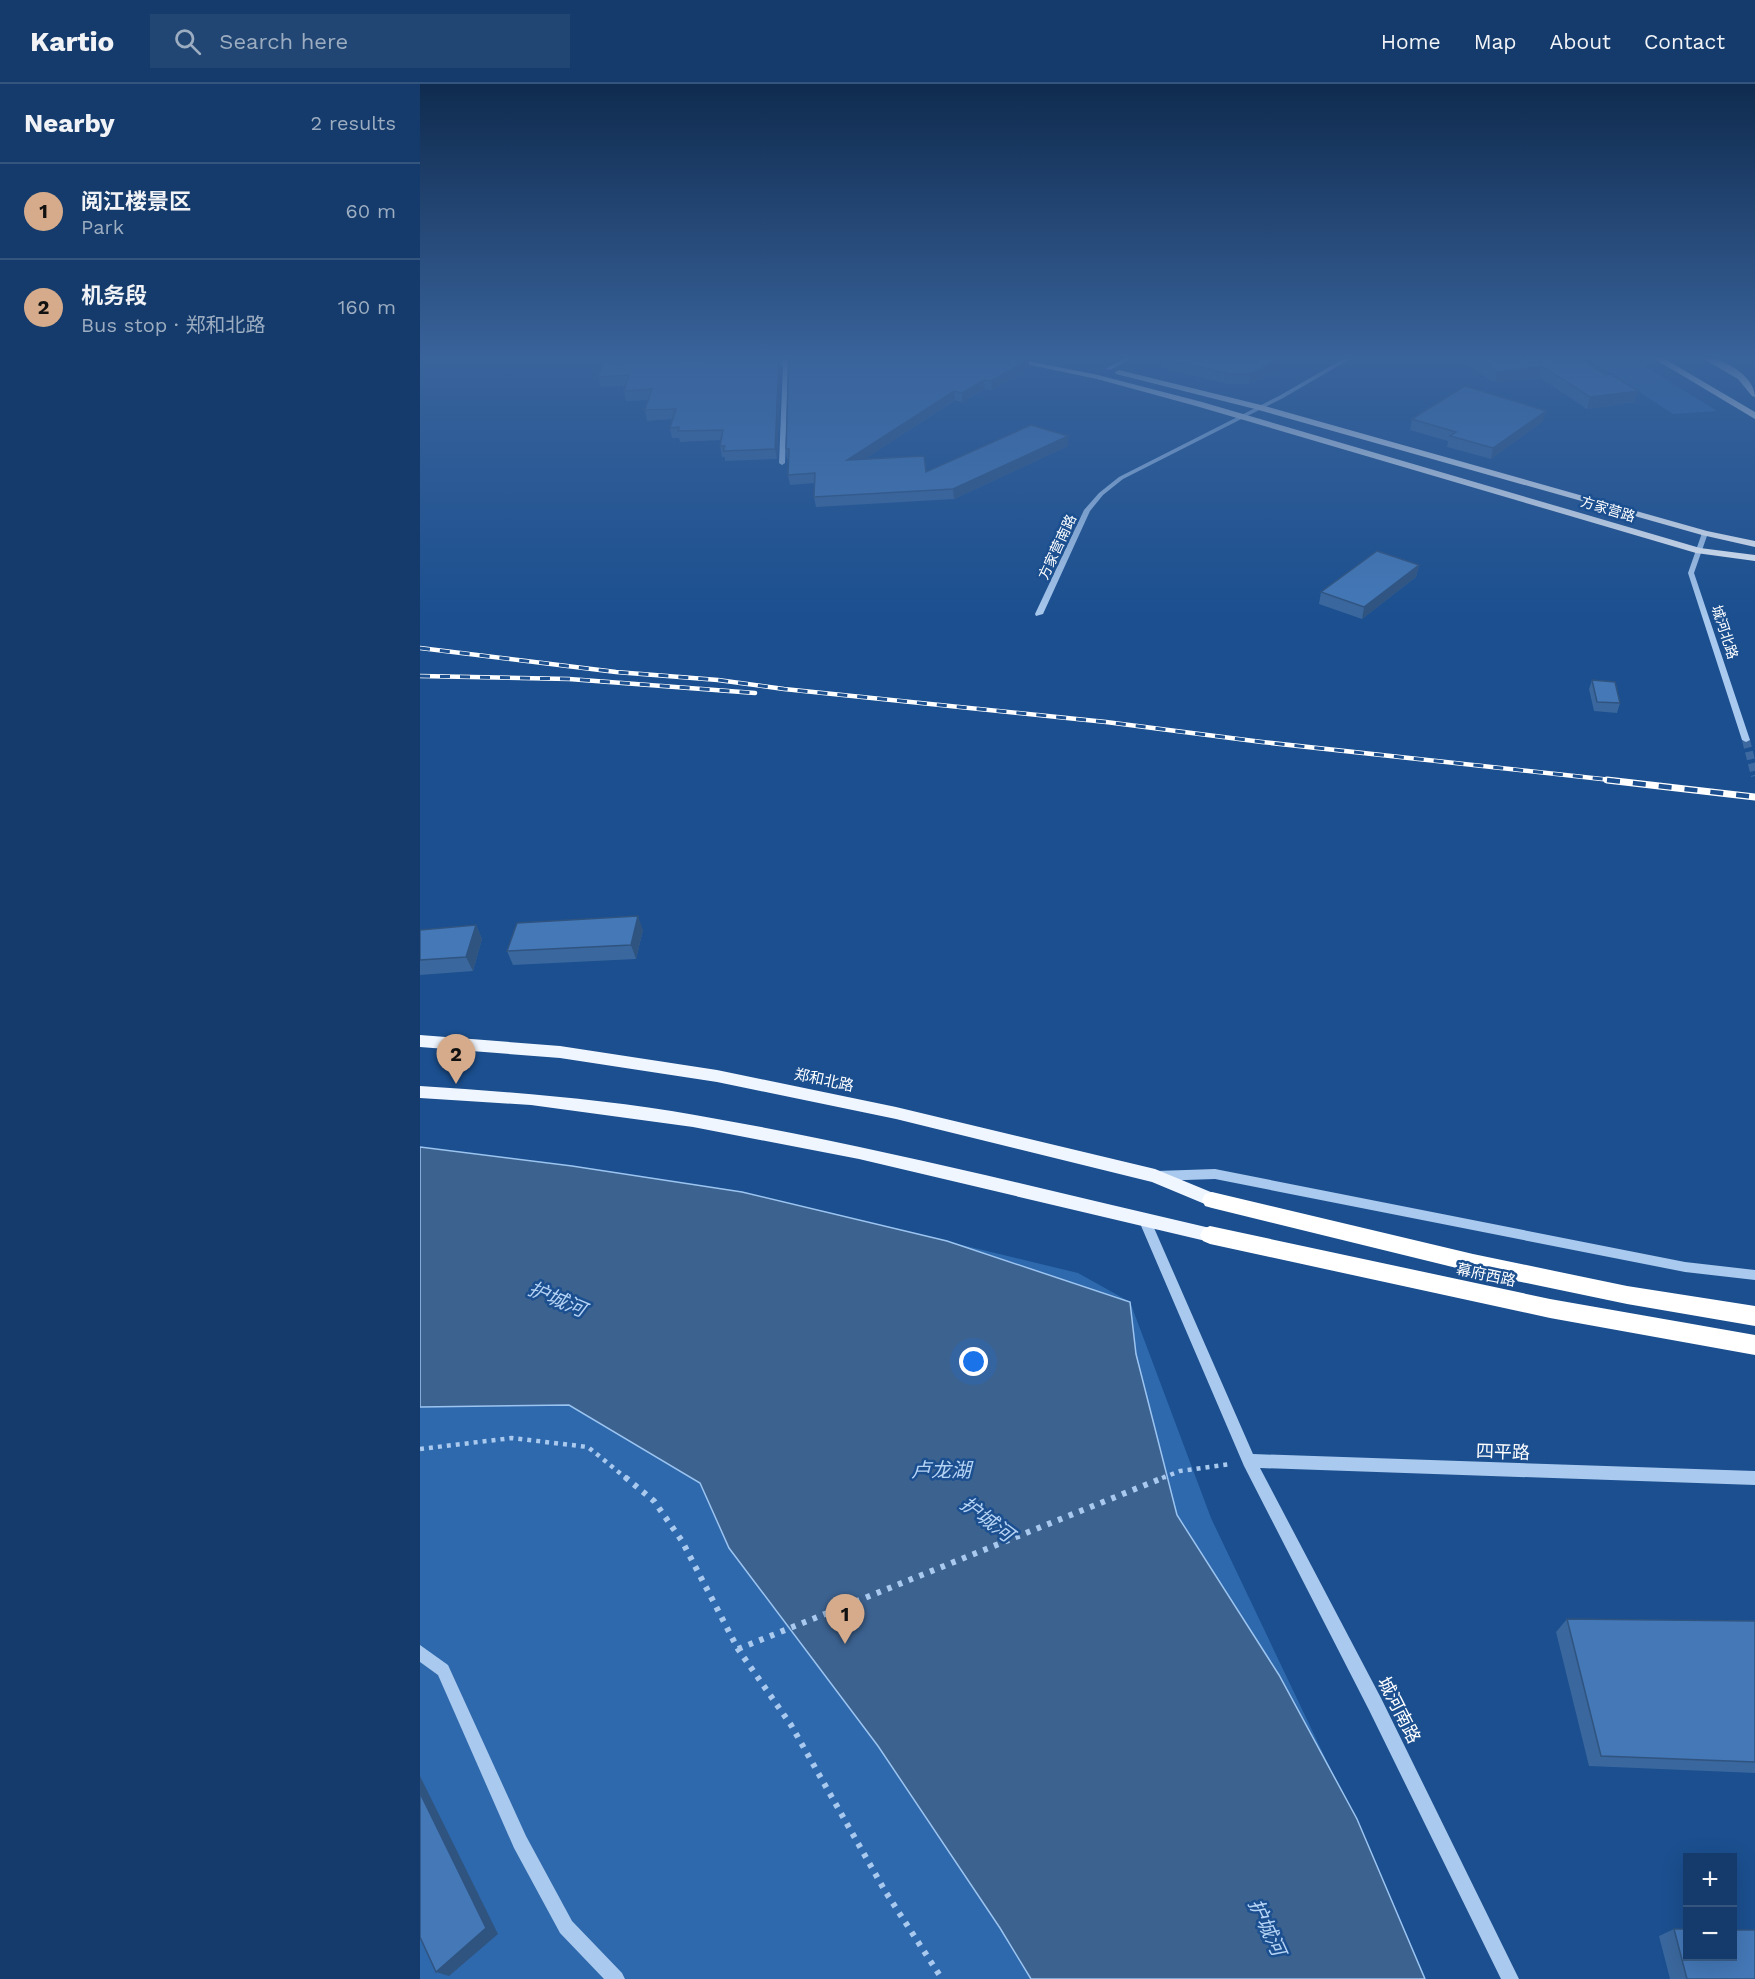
<!DOCTYPE html>
<html lang="en">
<head>
<meta charset="utf-8">
<style>
  :root { --surface:#143b6b; --page:#214673; --text:#f1f3f6; --muted:#9dadc1; --line:#33557e; --accent:#d6ab8b }
  body { margin:0; font-family:"Work Sans","Noto Sans SC",sans-serif; background:var(--page); color:var(--text) }
  .controls { position:absolute; right:18px; bottom:18px; display:grid; overflow:hidden; border-radius:0px; box-shadow:0 6px 24px #0002 }
  .controls button { width:54px; height:54px; display:grid; place-items:center; padding:0; border:0; border-bottom:2px solid var(--line); background:var(--surface); color:var(--text); font:30px sans-serif }
  .you { position:absolute; left:554px; top:1278px; width:21px; height:21px; margin:-15px; border:4px solid #fff; border-radius:50%; background:#1a73e8; box-shadow:0 0 0 9px #1a73e833 }
  .badge { display:grid; place-items:center; width:39px; height:39px; border-radius:50%; background:var(--accent); color:#111; font-size:20px; font-weight:700 }
  .pin { position:absolute; translate:-50% -50px; filter:drop-shadow(0 2px 3px #0008) }
  .pin::after { content:''; position:absolute; top:32px; width:21px; height:18px; background:inherit; clip-path:polygon(0 0,100% 0,50% 100%) }
  .list { margin:0; padding:0; list-style:none }
  h2 { display:flex; justify-content:space-between; align-items:center; height:78px; margin:0; padding:0 24px; font-size:26px }
  h2 small { font-size:20px; font-weight:400; color:var(--muted) }
  .list li { display:grid; grid-template-columns:39px 1fr auto; gap:18px; align-items:center; box-sizing:border-box; height:96px; padding:0 24px; border-top:2px solid var(--line) }
  .list b { display:block; font-size:22px; white-space:nowrap }
  .list p { margin:0; font-size:20px; white-space:nowrap; color:var(--muted) }
  .list em { font-size:20px; font-style:normal; color:var(--muted) }
  .icon { flex:none; width:33px; height:33px; fill:none; stroke:currentColor; stroke-width:2; stroke-linecap:round; stroke-linejoin:round }
  .map { position:relative; flex:none; width:1335px; height:1895px; overflow:hidden }
  header { display:flex; align-items:center; gap:36px; box-sizing:border-box; height:84px; padding:0 30px; background:var(--surface); border-bottom:2px solid var(--line) }
  header strong { font-size:28px }
  nav { display:flex; gap:33px; margin-inline-start:auto; font-size:21px }
  .search { width:420px; height:54px; background:var(--page); display:flex; align-items:center; gap:15px; box-sizing:border-box; padding:0 21px; border-radius:0px; color:var(--muted); font-size:22px }
  main { display:flex }
  aside { flex:1; background:var(--surface) }
  .map>svg:first-child { display:block }
</style>
</head>
<body>
<header>
<strong>Kartio</strong>
<div class="search"><svg class="icon" aria-label="search" viewBox="0 0 24 24"><circle cx="10" cy="10" r="6"/><path d="M15 15l6 6"/></svg>Search here</div>
<nav><a>Home</a><a>Map</a><a>About</a><a>Contact</a></nav>
</header>
<main>
<aside>
<h2>Nearby<small>2 results</small></h2>
<ul class="list">
<li><span class="badge">1</span><div><b>阅江楼景区</b><p>Park</p></div><em>60 m</em></li>
<li><span class="badge">2</span><div><b>机务段</b><p>Bus stop · 郑和北路</p></div><em>160 m</em></li>
</ul>
</aside>
<div class="map">
<svg width="1335" height="1895" viewBox="0 0 1335 1895">
  <rect width="100%" height="100%" fill="#1b4f8f"/>
  <path fill="#2e69ad" d="M1163,271H1207L1297,327L1253,330Z
    M0,1063L152,1082L322,1108L658,1189L710,1218L791,1434L911,1686L937,1735L1006,1895H0Z"/>
  <path fill="#3c6290" stroke="#9cc4f0" stroke-width="1.5" d="M0,1063L152,1082L322,1108L527,1157L710,1218L716,1270L757,1431L859,1591L937,1735L1005,1895H611L580,1844L458,1662L309,1464L280,1399L149,1321L0,1323Z"/>
  <g fill="none" stroke-linecap="round" stroke-linejoin="round">
    <path stroke="#3d69a0" stroke-width="8" stroke-dasharray="8 4" stroke-linecap="butt" d="M1326,656L1335,692"/>
    <path stroke="#a9c9ee" stroke-width="4.5" stroke-dasharray="4 5" stroke-linecap="butt" d="M0,1365L92,1354L168,1363L206,1394
      M742,1394L760,1387L811,1380"/>
    <path stroke="#a9c9ee" stroke-width="6" stroke-dasharray="4.5 7" stroke-linecap="butt" d="M205,1393L234,1417L262,1457L318,1565L371,1641L465,1807L522,1895
      M318,1565L745,1393"/>
    <path fill="#a9c9ee" fill-rule="evenodd" d="M363,271H369L368,278L382,277L385,279L368,281L365,379L362,381L359,379L363,281L347,282L344,280L363,278Z
      M711,271H718L690,286L685,285Z
      M930,271H937L863,314L703,395L683,411L670,427L623,530L616,532L615,530L664,426L679,409L699,393L859,312Z
      M1285,447L1288,449L1274,489L1330,656L1326,658L1322,656L1268,489L1282,449Z
      M795,1085L1265,1178L1335,1186V1196L1265,1188L795,1095L736,1097L732,1095L730,1092L732,1089L736,1087Z
      M725,1132L729,1133L731,1137L833,1370L1335,1387V1401L840,1384L961,1614L1099,1895H1081L949,1626L824,1382L719,1137L721,1133Z
      M0,1561L28,1581L106,1752L152,1837L202,1889L205,1895H184L140,1849L94,1764L18,1591L0,1578Z"/>
    <path fill="#f0f6ff" fill-rule="evenodd" d="M563,271H578L678,291L782,318L1280,464L1335,471V477L1276,469L776,322L677,295Z
      M699,286L841,321L1287,447L1335,457V463L1282,451L835,325L696,290L695,288Z
      M0,951L140,962L297,986L476,1023L735,1085L798,1111L800,1116L798,1121L792,1123L732,1098L476,1035L297,998L140,974L0,963Z
      M0,1002C92,1008 184,1015 275,1031C449,1061 619,1104 790,1144L796,1146L799,1151L796,1156L790,1158L439,1075L273,1043L111,1021L0,1014Z"/>
    <path fill="#fff" fill-rule="evenodd" d="M1228,271H1238L1335,328V335Z
      M1277,271C1297,271 1335,290 1335,313L1332,312L1318,295Z
      M792,1108L1053,1170L1207,1202L1335,1222V1242L1207,1220L1053,1188L792,1124L785,1122L782,1116L785,1110Z
      M790,1142L1130,1215L1335,1251V1271L1130,1234L790,1160L783,1157L780,1151L783,1145Z"/>
    <defs>
      <path id="rail-far1" d="M0,564L196,588L298,596L364,605L686,638L842,658L1200,697
        M0,592L149,595L335,609"/>
      <path id="rail" d="M1187,696L1335,713"/>
    </defs>
    <use href="#rail-far1" stroke="#fff" stroke-width="4.5"/>
    <use href="#rail" stroke="#fff" stroke-width="7"/>
    <use href="#rail-far1" stroke="#1b4f8f" stroke-width="3" stroke-dasharray="10" stroke-linecap="butt"/>
    <use href="#rail" stroke="#1b4f8f" stroke-width="4.5" stroke-dasharray="13" stroke-linecap="butt"/>
  </g>
  <path fill="#3a679d" d="M185,271H334L333,274H335L334,271H362L361,275H359L361,282L357,375L305,377V373H302L300,362L301,356L260,358L259,354H252L250,344L253,335L227,337L225,326L228,316L206,317L204,307L206,302L181,303L178,293Z
    M370,271H591L609,284L572,306L565,305L542,318L535,316L445,375L506,388L648,362L534,415L396,423L394,413L395,399L370,401L368,391L369,375H367L366,365Z
    M745,271H886L829,300H808L742,284V274L745,273Z
    M1005,271H1154L1214,318L1167,325L1119,293L1075,299L1040,275L1013,277Z
    M992,335L1123,337L1071,375L1027,363L1028,357L990,346Z
    M999,481L996,493L942,535L899,520L901,508Z
    M1172,596L1200,619L1197,629L1174,627L1169,605Z
    M56,841L62,855L53,887L0,891V846Z
    M223,846L216,875L93,881L87,867Z
    M1147,1535L1335,1537V1689L1169,1682L1136,1548Z
    M1254,1845L1335,1895H1250L1239,1852Z"/>
  <path fill="#305480" d="M635,271H641L635,275Z
    M868,271H886L829,300L830,290Z
    M190,272L193,282L188,285L185,275Z
    M359,273L361,282L357,375L355,365Z
    M609,275V284L572,306L571,297Z
    M1122,282L1119,293L1075,299L1077,288Z
    M564,296L565,305L542,318V309Z
    M534,307L535,316L428,386L427,376Z
    M1218,307L1214,318L1167,325L1170,313Z
    M1126,327L1123,337L1071,375L1073,364Z
    M648,352V362L534,415L533,405Z
    M999,481L996,493L942,535L944,523Z
    M218,832L223,846L216,875L211,861Z
    M56,841L62,855L53,887L46,873Z
    M0,1692L78,1850L29,1892L16,1888L0,1709Z"/>
  <path fill="#4478b7" stroke="#305480" stroke-width="1.5" d="M185,271H215L190,272L185,275L191,280L359,273L355,365L303,367L305,362H300L303,346L258,347L259,343L250,344L256,325L225,326L232,305L204,307L209,291L178,293Z
    M412,271H591L609,275L571,297L564,296L542,309L534,307L427,376L504,372L506,388L611,341L648,352L533,405L394,413L395,389L368,391L369,365H366L369,273Z
    M748,271H868L830,290H809L742,274Z
    M1053,271H1154L1186,291L1191,290L1218,307L1170,313L1122,282L1077,288Z
    M1045,302L1126,327L1073,364L1030,352L1036,348L992,335Z
    M957,467L999,481L944,523L901,508Z
    M1172,596L1195,598L1200,619L1177,618Z
    M218,832L211,861L87,867L97,839Z
    M56,841L46,873L0,876V846Z
    M1147,1535L1335,1537V1678L1181,1672Z
    M0,1709L66,1844L16,1888L0,1853Z
    M1254,1845H1268V1872H1312V1846H1335V1895H1267Z"/>
  <linearGradient id="sky" x2="0" y2="1"><stop stop-color="#0f2b4f"/><stop offset="0.51" stop-color="#39639b"/><stop offset="1" stop-color="#39639b" stop-opacity="0"/></linearGradient>
  <rect width="1335" height="536" fill="url(#sky)"/>
  <g text-anchor="middle" stroke-width="5" stroke-linejoin="round" paint-order="stroke">
    <g font-size="14" fill="#fff" stroke="#1b4f8f">
      <text transform="translate(1188 425) rotate(17)" y="5">方家营路</text>
      <text transform="translate(637 463) rotate(-65)" y="5">方家营南路</text>
      <text transform="translate(1305 548) rotate(72)" y="5">城河北路</text>
    </g>
    <g font-size="15" fill="#fff" stroke="#1b4f8f">
      <text transform="translate(404 996) rotate(12)" y="5">郑和北路</text>
      <text transform="translate(1066 1191) rotate(12)" y="5">幕府西路</text>
    </g>
    <g font-size="18" fill="#fff" stroke="#1b4f8f">
      <text transform="translate(1083 1368) rotate(2)" y="6">四平路</text>
      <text transform="translate(979 1626) rotate(63)" y="6">城河南路</text>
    </g>
    <g font-size="20" font-style="italic" fill="#b5d3f5" stroke="#1b4f8f">
      <text transform="translate(137 1215) rotate(23)" y="7">护城河</text>
      <text x="521" y="1393">卢龙湖</text>
      <text transform="translate(567 1435) rotate(37)" y="7">护城河</text>
      <text transform="translate(847 1843) rotate(65)" y="7">护城河</text>
    </g>
  </g>
</svg>
<div class="controls">
<button>+</button>
<button>−</button>
</div>
<div class="you"></div>
<div class="pin badge" style="left:425px;top:1560px">1</div>
<div class="pin badge" style="left:36px;top:1000px">2</div>
</div>
</main>
</body>
</html>
